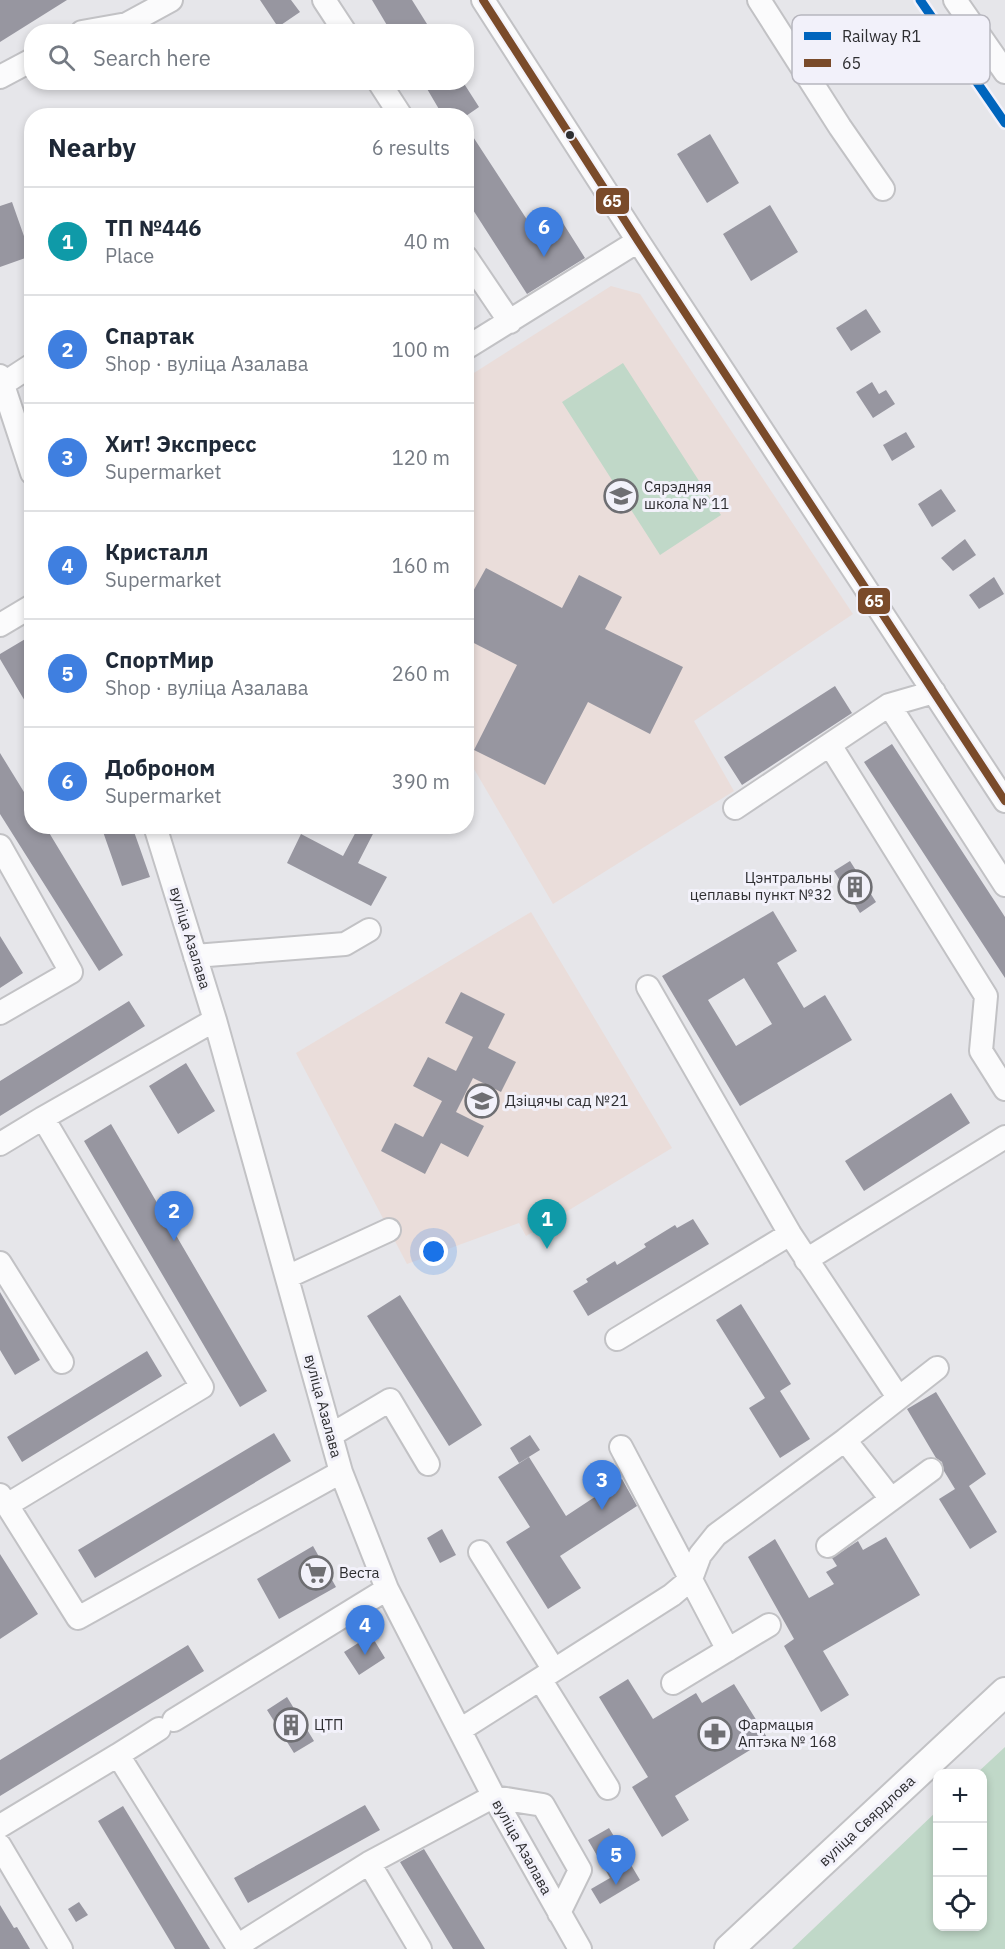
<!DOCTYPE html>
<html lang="en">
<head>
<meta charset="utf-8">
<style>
  :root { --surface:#fff; --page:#f2f2f3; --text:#1f2937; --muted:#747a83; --line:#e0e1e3; --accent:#6e6e72 }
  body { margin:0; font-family:"IBM Plex Sans",sans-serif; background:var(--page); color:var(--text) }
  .controls { position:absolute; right:18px; bottom:18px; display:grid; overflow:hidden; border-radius:12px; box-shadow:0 3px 9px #0003 }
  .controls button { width:54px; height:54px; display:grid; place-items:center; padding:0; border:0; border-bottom:2px solid var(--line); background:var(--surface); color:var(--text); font:30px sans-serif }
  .you { position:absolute; left:434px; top:1252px; width:21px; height:21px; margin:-15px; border:4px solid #fff; border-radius:50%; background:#1a73e8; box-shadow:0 0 0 9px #1a73e833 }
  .badge { display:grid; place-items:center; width:39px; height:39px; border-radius:50%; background:var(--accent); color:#fff; font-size:20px; font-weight:700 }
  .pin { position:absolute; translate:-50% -50px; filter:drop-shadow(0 2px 3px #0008) }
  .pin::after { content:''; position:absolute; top:32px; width:21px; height:18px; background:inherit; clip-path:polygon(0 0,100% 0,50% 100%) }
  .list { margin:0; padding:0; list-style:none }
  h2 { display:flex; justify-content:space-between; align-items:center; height:78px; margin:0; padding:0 24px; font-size:26px }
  h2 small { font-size:20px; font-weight:400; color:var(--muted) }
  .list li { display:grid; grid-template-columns:39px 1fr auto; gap:18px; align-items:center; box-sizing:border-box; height:108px; padding:0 24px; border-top:2px solid var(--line) }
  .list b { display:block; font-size:22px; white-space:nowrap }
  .list p { margin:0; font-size:20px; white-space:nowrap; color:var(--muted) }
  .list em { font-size:20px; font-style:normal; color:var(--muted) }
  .icon { flex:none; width:33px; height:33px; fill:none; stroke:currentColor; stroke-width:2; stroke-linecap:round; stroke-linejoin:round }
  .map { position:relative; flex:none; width:1005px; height:1949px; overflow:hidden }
  .search { position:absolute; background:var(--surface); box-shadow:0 3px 9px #0003; left:24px; top:24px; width:450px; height:66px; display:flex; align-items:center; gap:15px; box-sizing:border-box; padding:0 21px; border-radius:24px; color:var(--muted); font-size:22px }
  .panel { position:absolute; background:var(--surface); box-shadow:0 3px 9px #0003; left:24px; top:108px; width:450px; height:726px; border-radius:24px }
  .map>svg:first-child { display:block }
</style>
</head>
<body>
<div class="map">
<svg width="1005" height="1949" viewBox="0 0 1005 1949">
  <rect width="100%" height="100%" fill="#e6e6ea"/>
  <path fill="#eaddda" d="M611,286L640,294L853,614L694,721L734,791L553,904L467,757L466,378Z
    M531,912L672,1148L526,1236L519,1223L407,1264L296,1053Z"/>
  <path fill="#c0d8c8" d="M623,363L721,515L660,555L562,402Z
    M1005,1747V1949H792L937,1811L938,1926H982V1774L977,1773Z"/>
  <path fill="#9796a0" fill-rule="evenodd" d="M0,0H67L0,42Z
    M260,0H291L300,12L278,27Z
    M372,0H412L432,32H391Z
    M423,82H463L479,107L466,116H443Z
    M466,126L537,235L561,220L585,258L527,294L466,199Z
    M710,134L739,183L707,203L677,154Z
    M12,202L31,256L0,267V206Z
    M770,205L798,252L751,281L723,234Z
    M866,309L881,332L851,351L836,328Z
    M872,382L879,394L886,390L895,404L873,418L856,392Z
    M906,432L915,447L892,461L883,445Z
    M941,489L956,511L932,527L918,504Z
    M965,539L976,555L953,571L941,558Z
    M486,568L562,608L579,575L622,597L605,629L683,667L650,734L588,702L545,785L474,750L517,665L466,639V604Z
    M994,577L1004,594L979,609L969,595Z
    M32,635V713L0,659V654Z
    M835,686L852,713L742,785L724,757Z
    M892,744L1005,917V978L864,762Z
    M0,753L32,805V826H45L123,955L99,971L0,814Z
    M101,826H132L150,877L122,886Z
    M359,826H377L358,863L387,877L371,906L287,863L301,834L343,856Z
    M850,861L876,902L860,913L834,871Z
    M773,911L797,951L777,963L804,1008L825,995L852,1040L740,1106L662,976ZM744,978L772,1024L736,1046L708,1000Z
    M0,936L23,973L0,988Z
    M461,992L505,1014L488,1048L516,1062L501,1092L473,1078L456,1112L484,1126L468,1157L441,1143L425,1174L381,1151L395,1123L423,1137L442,1101L413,1086L428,1057L456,1071L473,1037L445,1023Z
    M129,1001L145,1026L0,1116V1081Z
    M186,1063L215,1111L178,1134L149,1086Z
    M951,1093L970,1123L864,1191L845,1161Z
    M111,1124L267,1391L240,1407L84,1141Z
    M693,1219L709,1244L588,1316L573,1291L588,1282L586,1279L615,1261L617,1265L646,1247L644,1244L675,1225L677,1228Z
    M0,1292L40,1360L15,1375L0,1350Z
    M400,1295L482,1425L449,1446L367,1316Z
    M741,1304L791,1384L780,1391L810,1439L780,1458L749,1408L765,1398L716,1320Z
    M147,1351L162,1376L22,1462L7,1437Z
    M936,1392L986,1474L969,1486L997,1532L970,1549L939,1499L955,1489L944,1471L942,1462L936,1458L907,1409Z
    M274,1433L291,1461L95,1578L78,1550Z
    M530,1435L540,1450L519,1463L510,1448Z
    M529,1457L566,1516L622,1479L637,1506L560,1556L581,1588L548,1609L506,1542L530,1527L498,1477Z
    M442,1529L456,1555L440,1563L427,1538Z
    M886,1537L920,1595L823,1651L849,1695L821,1712L784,1646L794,1639L748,1557L775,1539L809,1598L834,1584L826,1572L837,1566L832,1558L858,1541L863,1550Z
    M313,1546L336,1587L279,1619L257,1579Z
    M0,1554L38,1614L0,1639Z
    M371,1635L385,1658L359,1675L344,1652Z
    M188,1645L204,1671L0,1796V1760Z
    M628,1679L653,1719L696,1693L702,1703L734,1684L768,1739L675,1796L689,1820L662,1837L632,1787L648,1777L599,1697Z
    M287,1697L314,1741L294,1753L267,1710Z
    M365,1805L380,1830L248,1903L234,1878Z
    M123,1806L210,1949H175L98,1821Z
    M609,1828L640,1880L600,1904L591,1889L610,1878L588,1840Z
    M424,1849L485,1949H453L400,1862Z
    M79,1902L88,1915L76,1922L68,1909Z
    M0,1905L14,1928L17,1927L30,1949H0Z"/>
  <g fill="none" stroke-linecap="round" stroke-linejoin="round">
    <defs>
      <path id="minor" d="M324,0L345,32
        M483,0L638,241L1005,801
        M759,0L840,127L883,189
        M955,0L1005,72
        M82,32L127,24L171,0
        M0,77L32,60
        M379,82L401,116
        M466,257L510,322
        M466,348L638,241
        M0,376L32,473
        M3,384L32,365
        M0,625L32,606
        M889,705L1005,885
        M830,745L986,996L981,1051L1005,1089
        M735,808L889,705L934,692
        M155,826L215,1020L341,1472L387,1589L494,1797L580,1949
        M0,846L71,972L0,1013
        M195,956L345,944L369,930
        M648,987L790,1234L898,1397
        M0,1144L43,1118L215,1020
        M806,1260L1005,1137
        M0,1263L62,1362
        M287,1277L389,1230
        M617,1339L790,1234
        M331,1435L390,1400L428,1464
        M845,1440L891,1499
        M621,1447L728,1650
        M0,1495L7,1505L202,1387L43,1118
        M7,1505L78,1618L341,1472
        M828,1546L931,1470
        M480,1552L554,1670
        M540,1679L608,1788
        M673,1683L769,1625
        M174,1720L387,1589
        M159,1729L118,1755L239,1949
        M460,1730L672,1595L691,1579L700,1555L716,1535L845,1440L937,1368
        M0,1826L118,1755
        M0,1846L61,1949
        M369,1863L420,1949
        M237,1946L369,1863L483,1802L494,1797L543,1805L580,1870L559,1913"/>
      <path id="major" d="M729,1949L1005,1692"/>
    </defs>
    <use href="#minor" stroke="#c2c2c5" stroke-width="26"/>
    <use href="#major" stroke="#c2c2c5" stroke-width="32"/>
    <use href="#minor" stroke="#fbfbfc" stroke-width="22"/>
    <use href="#major" stroke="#fbfbfc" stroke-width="28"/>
    <defs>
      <path id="bus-1" d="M483,0L638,241L1005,801"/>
    </defs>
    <use href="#bus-1" stroke="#f2f1fa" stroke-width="12"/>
    <use href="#bus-1" stroke="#7a4b2a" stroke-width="8"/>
    <defs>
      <path id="rail-1" d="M920,0L1005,123"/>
    </defs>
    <use href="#rail-1" stroke="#f2f1fa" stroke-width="14"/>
    <use href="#rail-1" stroke="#0065bd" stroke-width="9"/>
  </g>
  <defs>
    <symbol id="school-ring" viewBox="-11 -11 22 22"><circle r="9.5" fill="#f2f1fa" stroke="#6e6e72" stroke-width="1.5"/><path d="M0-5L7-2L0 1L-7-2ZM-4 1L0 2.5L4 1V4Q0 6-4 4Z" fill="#6e6e72"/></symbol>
    <symbol id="building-ring" viewBox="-11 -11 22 22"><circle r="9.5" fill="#f2f1fa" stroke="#6e6e72" stroke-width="1.5"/><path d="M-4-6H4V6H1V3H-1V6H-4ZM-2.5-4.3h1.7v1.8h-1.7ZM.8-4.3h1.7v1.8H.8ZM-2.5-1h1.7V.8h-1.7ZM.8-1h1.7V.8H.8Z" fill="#6e6e72"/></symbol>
    <symbol id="supermarket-ring" viewBox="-11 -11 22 22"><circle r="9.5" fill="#f2f1fa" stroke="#6e6e72" stroke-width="1.5"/><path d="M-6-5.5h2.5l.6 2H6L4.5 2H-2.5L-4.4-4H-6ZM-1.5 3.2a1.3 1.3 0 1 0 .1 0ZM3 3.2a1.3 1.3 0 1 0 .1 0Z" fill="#6e6e72"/></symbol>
    <symbol id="pharmacy-ring" viewBox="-11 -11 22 22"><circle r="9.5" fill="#f2f1fa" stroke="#6e6e72" stroke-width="1.5"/><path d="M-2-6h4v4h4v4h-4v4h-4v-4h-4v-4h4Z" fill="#6e6e72"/></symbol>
  </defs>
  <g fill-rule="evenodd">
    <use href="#school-ring" x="602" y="477" width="38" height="38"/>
    <use href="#building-ring" x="836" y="868" width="38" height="38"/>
    <use href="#school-ring" x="463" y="1082" width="38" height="38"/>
    <use href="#supermarket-ring" x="297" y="1554" width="38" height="38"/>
    <use href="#building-ring" x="272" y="1706" width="38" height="38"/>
    <use href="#pharmacy-ring" x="696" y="1715" width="38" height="38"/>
  </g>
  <circle fill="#2e2e31" stroke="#f2f1fa" stroke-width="2" cx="570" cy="135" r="5"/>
  <g text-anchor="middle" stroke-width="6" stroke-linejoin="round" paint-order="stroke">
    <g font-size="15" fill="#2e2e31" stroke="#f2f1fa" text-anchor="start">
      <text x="644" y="492">Сярэдняя<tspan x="644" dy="17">школа № 11</tspan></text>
      <text x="832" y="883" text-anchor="end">Цэнтральны<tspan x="832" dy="17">цеплавы пункт №32</tspan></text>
      <text x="505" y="1106">Дзіцячы сад №21</text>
      <text x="339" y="1578">Веста</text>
      <text x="314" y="1730">ЦТП</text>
      <text x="738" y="1730">Фармацыя<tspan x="738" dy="17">Аптэка № 168</tspan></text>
    </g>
    <g font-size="15" fill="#2e2e31" stroke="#f2f1fa">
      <text transform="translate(190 938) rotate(73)" y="5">вуліца Азалава</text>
      <text transform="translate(323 1406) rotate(75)" y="5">вуліца Азалава</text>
      <text transform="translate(867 1821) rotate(-43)" y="5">вуліца Свярдлова</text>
      <text transform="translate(522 1847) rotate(61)" y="5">вуліца Азалава</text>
    </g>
  </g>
  <rect x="792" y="15" width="198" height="69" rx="9" fill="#f2f1fa" stroke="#b7b6be" stroke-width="1.5"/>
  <rect x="804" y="32" width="27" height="8" fill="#0065bd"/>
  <rect x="804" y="59" width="27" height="8" fill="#7a4b2a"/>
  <g font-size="16" fill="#2e2e31">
    <text x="842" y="42">Railway R1</text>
    <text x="842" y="69">65</text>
  </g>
  <g stroke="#f2f1fa" stroke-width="2">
    <rect x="595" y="187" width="35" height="28" rx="6" fill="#7a4b2a"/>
    <rect x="857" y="587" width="34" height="28" rx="6" fill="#7a4b2a"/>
  </g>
  <g font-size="16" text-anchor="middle" font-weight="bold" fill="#fff">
    <text x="612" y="207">65</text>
    <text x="874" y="607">65</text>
  </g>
</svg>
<div class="controls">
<button>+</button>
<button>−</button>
<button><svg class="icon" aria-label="locate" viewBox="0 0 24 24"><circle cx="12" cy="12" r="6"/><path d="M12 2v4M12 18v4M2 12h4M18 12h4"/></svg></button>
</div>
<div class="you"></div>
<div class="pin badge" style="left:547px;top:1249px;background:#0f9aa8">1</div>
<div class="pin badge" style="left:174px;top:1241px;background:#3f7fe0">2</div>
<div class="pin badge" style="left:602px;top:1510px;background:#3f7fe0">3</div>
<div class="pin badge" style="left:365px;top:1655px;background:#3f7fe0">4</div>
<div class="pin badge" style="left:616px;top:1885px;background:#3f7fe0">5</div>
<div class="pin badge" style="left:544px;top:257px;background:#3f7fe0">6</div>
<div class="search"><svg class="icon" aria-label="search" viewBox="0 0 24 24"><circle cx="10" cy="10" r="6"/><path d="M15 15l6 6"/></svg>Search here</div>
<section class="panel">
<h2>Nearby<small>6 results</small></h2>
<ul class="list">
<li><span class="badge" style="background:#0f9aa8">1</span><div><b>ТП №446</b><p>Place</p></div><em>40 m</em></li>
<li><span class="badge" style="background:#3f7fe0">2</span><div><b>Спартак</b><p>Shop · вуліца Азалава</p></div><em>100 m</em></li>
<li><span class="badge" style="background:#3f7fe0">3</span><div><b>Хит! Экспресс</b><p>Supermarket</p></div><em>120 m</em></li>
<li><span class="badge" style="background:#3f7fe0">4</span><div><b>Кристалл</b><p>Supermarket</p></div><em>160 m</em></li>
<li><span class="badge" style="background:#3f7fe0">5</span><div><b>СпортМир</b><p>Shop · вуліца Азалава</p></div><em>260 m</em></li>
<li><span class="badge" style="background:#3f7fe0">6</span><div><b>Доброном</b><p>Supermarket</p></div><em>390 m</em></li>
</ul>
</section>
</div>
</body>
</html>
